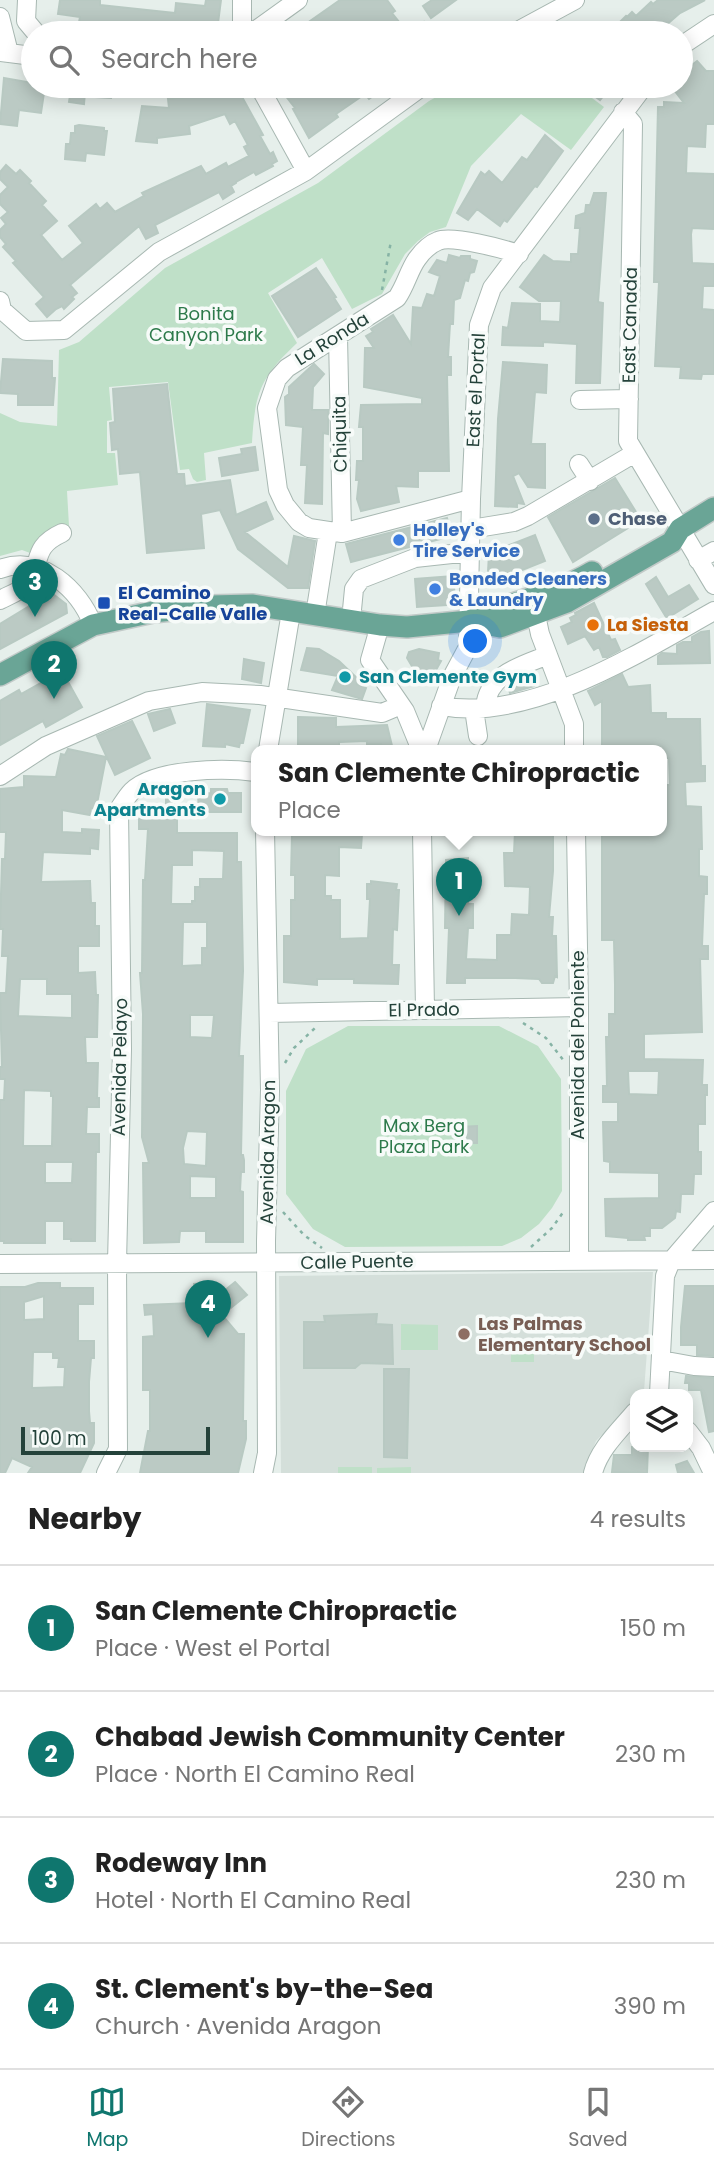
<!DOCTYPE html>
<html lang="en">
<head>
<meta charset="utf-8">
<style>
  :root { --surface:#fff; --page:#f2f2f2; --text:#222; --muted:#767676; --line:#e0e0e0; --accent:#0f766e }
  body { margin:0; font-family:Poppins,sans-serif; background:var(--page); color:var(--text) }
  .controls { position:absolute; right:21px; bottom:21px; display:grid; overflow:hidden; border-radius:14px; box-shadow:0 4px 18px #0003 }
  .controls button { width:63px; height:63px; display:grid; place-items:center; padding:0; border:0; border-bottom:2px solid var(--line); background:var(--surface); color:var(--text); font:35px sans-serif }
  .scale { position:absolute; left:21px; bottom:18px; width:189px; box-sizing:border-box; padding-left:7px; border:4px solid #24423a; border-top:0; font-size:19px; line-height:24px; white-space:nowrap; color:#24423a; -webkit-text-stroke:5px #f7fbf9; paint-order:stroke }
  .you { position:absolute; left:476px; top:642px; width:24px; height:24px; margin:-18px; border:5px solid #fff; border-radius:50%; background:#1a73e8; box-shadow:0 0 0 10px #1a73e833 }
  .badge { display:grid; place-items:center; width:46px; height:46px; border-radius:50%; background:var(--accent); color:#fff; font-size:23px; font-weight:700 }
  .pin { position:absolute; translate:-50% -58px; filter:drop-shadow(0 2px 4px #0008) }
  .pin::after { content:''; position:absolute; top:37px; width:24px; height:21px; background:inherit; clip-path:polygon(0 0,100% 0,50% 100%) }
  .popup { position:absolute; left:251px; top:745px; width:416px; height:91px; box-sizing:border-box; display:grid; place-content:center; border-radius:14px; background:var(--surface); filter:drop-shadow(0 2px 5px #0005); font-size:23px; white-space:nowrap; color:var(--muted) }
  .popup b { font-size:26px; color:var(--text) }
  .popup::after { content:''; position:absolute; left:50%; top:100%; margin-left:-14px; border:14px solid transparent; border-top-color:var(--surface) }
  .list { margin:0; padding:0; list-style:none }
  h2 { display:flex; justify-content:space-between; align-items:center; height:91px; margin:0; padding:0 28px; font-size:30px }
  h2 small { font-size:23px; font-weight:400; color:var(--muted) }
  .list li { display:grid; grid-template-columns:46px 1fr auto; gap:21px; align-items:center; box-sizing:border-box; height:126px; padding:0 28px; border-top:2px solid var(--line) }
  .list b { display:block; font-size:26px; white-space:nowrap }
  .list p { margin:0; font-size:23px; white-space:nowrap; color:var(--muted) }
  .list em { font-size:23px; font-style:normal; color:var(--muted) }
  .icon { flex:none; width:38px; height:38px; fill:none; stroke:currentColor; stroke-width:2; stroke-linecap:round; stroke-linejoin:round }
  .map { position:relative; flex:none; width:714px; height:1473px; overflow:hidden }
  .search { position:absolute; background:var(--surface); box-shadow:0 4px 18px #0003; left:21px; right:21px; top:21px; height:77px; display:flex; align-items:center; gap:18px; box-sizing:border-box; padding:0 24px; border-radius:38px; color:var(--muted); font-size:26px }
  .sheet { height:595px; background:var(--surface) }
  nav { display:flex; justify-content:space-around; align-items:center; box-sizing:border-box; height:98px; border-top:2px solid var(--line); background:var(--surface); font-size:19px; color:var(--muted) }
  nav a { display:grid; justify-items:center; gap:4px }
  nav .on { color:var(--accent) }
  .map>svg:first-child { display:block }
</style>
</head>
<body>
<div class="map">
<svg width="714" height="1473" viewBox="0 0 714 1473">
  <rect width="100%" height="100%" fill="#e6efeb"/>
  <path fill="#d4dfda" d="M653,1272L644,1391L640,1394H635V1400L596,1441L583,1473H281L279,1276Z"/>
  <path fill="#bfe0c8" d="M456,86H576L604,107L571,150L521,114L471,166L446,227L430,232L418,241L405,254L382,294L352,309L322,258L268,293L297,343C260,378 255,392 252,443L204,453L206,480L197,482L193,479L189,469L180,470L168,382L109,387L112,420L107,421V453H115L118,485L67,491L69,526C49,527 38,535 30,553L22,550L0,556V413L20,422L57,426L59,350L79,342L165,268L318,183L429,101Z
    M348,1026H499L538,1046L561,1079L562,1191L552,1208L539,1224L521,1238L502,1246L345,1247L313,1229L286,1194V1091L306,1049Z
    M401,1324L438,1325V1350H401Z
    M534,1344V1362H511V1345Z
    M372,1467V1473H338V1467Z
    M411,1467V1473H377V1468Z"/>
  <path fill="#bbcac4" stroke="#b8c9c2" stroke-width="2" fill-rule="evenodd" d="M60,0H100V5L175,13L176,3L205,6L206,0H221L218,23H210L209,33H77L80,17L58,14Z
    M340,0H387L395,11L392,13L408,33L424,22L432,33H390L383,24L380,26L379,24L367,33H293Z
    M432,0H456L431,18L423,6Z
    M658,0H705L680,13L657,33H609L626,16L627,17L632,12L636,16L651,2L653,4Z
    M697,61L706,71H714V124H706L705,147L687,146L686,173L714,174V229L692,228L691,234L692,263L714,264V286H703L702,309L714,310V374H702L701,379L680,378L681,367L655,366L659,282H654L658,107H664V102L684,103L671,86H681V76L685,73L684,71Z
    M4,78L33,83V86H45L41,113L19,110L17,126L0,124Z
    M97,86H112L111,98L96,97Z
    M222,86H236L263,135L260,136L270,154L273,152L277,161L272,164L273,166L256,175L254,172L236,182V183L231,186L234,192L223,199L219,192L155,225L158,233L146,239L139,226L70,285L77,293L72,297L74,299L64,309L62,306L56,309L47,317L36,304L44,297L13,263L16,261L3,247L6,244L0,237V230L6,224L1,218L8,212L0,204V195L8,187L0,179V172L6,165L16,174L20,170L31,181L29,183L46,201L42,205L57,221L41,235L62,260L83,243L69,226L96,204L100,209L107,203L115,212L144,196L142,193L201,166L206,174L226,163L228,167L249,156L244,147L248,145L235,121L230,124L225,114L189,126L190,134L157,138V143L136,141L142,106L169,108L168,99L194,96L212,89V91Z
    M278,86H297L305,96L320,86H387L369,99L365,94L336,114L338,117L309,138L293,109L295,108Z
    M581,86H611L600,100Z
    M71,90L85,92L84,104L69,102Z
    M79,125L104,128V131H107L104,155L86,153L85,161L65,159L66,144H70L71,133H75V126Z
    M545,135L563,151L537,187L535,186L507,222L504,220L500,226L477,209L468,220L457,213L481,172L485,175L489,171L502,183L522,157L527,160Z
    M594,193H606L598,302L603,303L600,383H576L577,344L543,342V346L502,345L503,327L508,328L512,303L540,304V321L560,322L561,301H539L520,287L544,255L553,261L571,262V254H578L580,228H575L576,216L585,213L586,205H590Z
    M449,255L460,258L461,256H470V259L477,261L474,272L470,273L468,281L465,280L460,298L454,300L453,324H450L448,357H451V375H447L449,471H418V487L396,486L399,502L361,511L357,499L359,480H356L357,461H363V427H359L361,405L422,404V398L364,387L365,348H374L366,336L373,332L371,329L393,315L411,344L413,307L422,308L427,294L434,296L440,276L429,272L437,260L447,263Z
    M316,268L336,297L334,298L341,309L298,337L272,296Z
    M3,359L52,361V378H55L53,405H18V394L0,393Z
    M503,362L547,365L546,393L535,392L531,444H545V488L528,487L519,473L513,476L524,504L517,503V507L495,506L498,419Z
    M314,364L324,374L313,387L312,410H328V434L323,433L322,504L305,503L307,465H301L303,427L286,425L285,397L289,394V387Z
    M167,384L177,474H184L185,486L230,480L236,515L266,502L273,519L245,532L288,567L294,536L315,541L308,588H288L238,549L220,510L201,514L204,548L147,553L140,472L120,474L118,449L112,450L110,423L115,422L113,389Z
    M255,447L258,470L222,476L219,458L242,454L241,449Z
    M615,478L641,520L573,562L548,517Z
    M447,518L452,536L351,562L346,544Z
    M535,535L545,561L492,582L488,572L489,553Z
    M453,576L455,598L447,605L417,607L415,579Z
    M656,577L668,597L689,585L698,599L669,617H666L646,584Z
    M40,584L66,604L67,613L0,649V624L31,605L26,600Z
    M594,603L611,640L615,639L620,650L607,657H603L599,647L594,650L585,636L568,644L561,627L572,622L570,618L576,615L575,613Z
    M709,631L710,663L658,664V656L662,653L677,654V645L683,642H692V637L701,632Z
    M307,648L319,649L339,661L359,680L357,684L366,688L362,699L332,690L338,676L301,670Z
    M419,649L439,653L438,660L441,661L431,679L422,674L419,678L407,658L409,652Z
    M244,659L264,663L261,683L242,679Z
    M62,671L82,707L46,727L43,721L0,745V701L19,690L21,694Z
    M530,674L534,686L510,693L508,687Z
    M622,674L628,687L650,685L651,713H666V719H700L701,766H705V781L685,782L686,806L701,807L702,849H699V876L707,877V894H704L702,946H708V959H700L702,1032L644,1034V1059L703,1060L702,1085H707V1095H705V1124H698V1152H701V1174H694L693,1194H681L680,1212L676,1211L675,1218L662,1228H650V1236H644L645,1240H628V1238L606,1236L605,1199L659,1198V1173L610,1172V1162L604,1161L603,1122H618V1102H603V1086H607L606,1037H609V1014H615V985L614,940H602V831L662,830V785H670L669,758H662V750H602V701L595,705L588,691ZM628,1071H659L658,1095L629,1094Z
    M207,704L250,710L243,743H240L239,747L225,744V747L203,746Z
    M170,709L175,723L154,731L148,714Z
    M298,717L336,718V727L387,725L393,750H383L381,744H367V741L339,742V750H298Z
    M132,721L150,758L115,775L97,736Z
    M68,749L106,757L96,809L91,808L90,815L62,810V832L82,833V829L99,830L98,849L90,848V854L43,852L41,882L90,881L91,903H95V926H99V946H78V973L95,972L96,995H98L97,1037H85L86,1063H98L97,1098H99V1107H87L86,1134H99V1152H96L95,1241H71V1239H64V1221H45V1243H4V1241H0V1100H4L5,1079H0V1067H2L0,993H6L8,956H2L3,929H0L2,859H5L6,832H0V789L24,787V776L56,777L61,754L65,755ZM20,979H47V994H72V1018L18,1016ZM24,1090L51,1091V1096H53L52,1146H23ZM45,1162H73L72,1183H45Z
    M211,789H227L228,793H241V812H199L198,794L211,793Z
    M166,799H177V833H237V862H241L243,971L239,1056H243L241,1155H243L244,1160V1172H241L240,1191L243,1192V1242H206V1231H180L179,1242L144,1243L143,1163H149L142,1137L143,1014L140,973H142L143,880H145L148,829H139V809L166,806ZM192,850L224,851L223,879H200V887H195V901H192V904H171L172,865H192ZM183,922H207V948H202V965L182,966ZM190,1015H214L212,1038L190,1037ZM187,1131L207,1132L206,1166L184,1164L183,1148ZM190,1176L216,1177V1198H190Z
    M344,830H358V834H362L361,848L339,847V876L325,875V896H331V900H340V939L368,938L370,899H367V884H371V881L397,884L396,890H399L397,930L393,929L392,965H399L398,984L354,983V979H317V985L284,982V936H291V900H295V875H291L292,835L304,832L305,835L343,834Z
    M515,831H553V871L549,917H553L552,936H556L557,977L555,976L553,983H542L539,979L515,978H465V983H447L449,928H445L446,860L468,858V904H473V928H468L466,959L497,960V935H511L512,914L529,915L530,887L505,886L504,853H514Z
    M477,1126V1143H459V1127Z
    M235,1282L247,1295L222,1315L238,1334H244L243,1421H246V1439L238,1473H140L148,1431H150V1390H143V1337L154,1336L153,1314L145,1315L144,1305L194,1303V1284L208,1283V1304Z
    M38,1283H60V1288H93V1304H78V1341H94V1358H91L89,1382V1411L90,1423H94V1443L80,1473H28L32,1467L12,1458L5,1473H0V1287H25ZM44,1296V1319L24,1320V1302ZM33,1352H53V1358H59L58,1367H65L64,1387L32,1388Z
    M685,1286H714V1356L697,1355V1345H681V1327Z
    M377,1314L376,1324L392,1325L393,1364L361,1363L355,1368H304V1322H325L324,1316Z
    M384,1369H409L407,1458L384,1457Z
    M686,1376L714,1378V1431L709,1432L701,1390H689V1383H685Z
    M632,1447H648L647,1473L612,1472L614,1455H632Z
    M687,1461L694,1473H678L676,1465Z"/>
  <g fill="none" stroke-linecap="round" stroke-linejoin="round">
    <defs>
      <path id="minor" d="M27,0L26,21L36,33
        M0,17L9,53
        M242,33V0
        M252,33L298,0
        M514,33L575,0
        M681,46L714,24
        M0,52L33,56
        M259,86L306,171
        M623,112L633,124L628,441L714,585
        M0,301L2,310L26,331L64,330L159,252L306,171L423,86
        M338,336L342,533
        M580,400L629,399
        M579,464L590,481
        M471,499L342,533L309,528L299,522L285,505L278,490L267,408L277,379L287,368L397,298C406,285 409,270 417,259C422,252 430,244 438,241C452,235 503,249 519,254
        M471,529L514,522L528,516L635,453
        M698,560L714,551
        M0,569C41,554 79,589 93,625
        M0,600C7,596 19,592 25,586C44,565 29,548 62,533
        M315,615L328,532
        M536,615L540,634L574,724V750
        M351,620L354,589L361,579L415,558L470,552
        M380,625L370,660L405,711L421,750
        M441,706C529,723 639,653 714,611
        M485,707C488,674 521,666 548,655
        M474,709L478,736
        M268,750L291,612
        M426,750L452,677L468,647L471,499L479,325L492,288L644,86
        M0,776L46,746L149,701L202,692L260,695L382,713L401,705
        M422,830L425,1010
        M576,830L579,1007V1260
        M269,1013L579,1007
        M0,1264L714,1260
        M661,1360L694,1366L714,1367
        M659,1394L665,1276L671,1261L714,1211
        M688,1431L701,1448L713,1473
        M106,1473L118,1449L117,1263L122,1049L119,809C123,803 127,796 132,791C156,768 225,768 256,772
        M263,1473L267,1453L266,1241L270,1090L265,830
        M593,1473C599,1449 619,1431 635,1412"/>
      <path id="major" d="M469,621C509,602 553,595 592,572
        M0,675L93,625L153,612L210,606L253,605L380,625L407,627L469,621L500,627L567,602L672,542L680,529L714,508"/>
    </defs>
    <use href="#minor" stroke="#a8b8b2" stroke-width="20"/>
    <use href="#major" stroke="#c2cac8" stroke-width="24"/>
    <path stroke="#86b3a5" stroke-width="2.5" stroke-dasharray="3.5 5" stroke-linecap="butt" d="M382,290L391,241
      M523,1023L546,1038L564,1061
      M285,1063L294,1048L315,1028
      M283,1212L304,1235L322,1248
      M531,1247L552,1228L564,1211"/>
    <use href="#minor" stroke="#fff" stroke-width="18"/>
    <use href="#major" stroke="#6aa596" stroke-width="21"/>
  </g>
  <circle fill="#5c6f8a" stroke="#f7fbf9" stroke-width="2.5" cx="594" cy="519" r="7"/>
  <g fill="#3f7fe0" stroke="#f7fbf9" stroke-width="2.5">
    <circle cx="399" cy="540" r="7"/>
    <circle cx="435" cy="589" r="7"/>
  </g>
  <rect fill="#1a4fb4" stroke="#f7fbf9" stroke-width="2.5" x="97" y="596" width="14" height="14" rx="3.5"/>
  <circle fill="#e8710a" stroke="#f7fbf9" stroke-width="2.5" cx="593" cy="625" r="7"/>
  <g fill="#0f9aa8" stroke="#f7fbf9" stroke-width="2.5">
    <circle cx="345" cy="677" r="7"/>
    <circle cx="220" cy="799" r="7"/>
  </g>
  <circle fill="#8d6e63" stroke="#f7fbf9" stroke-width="2.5" cx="464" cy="1334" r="7"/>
  <g text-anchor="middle" stroke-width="7" stroke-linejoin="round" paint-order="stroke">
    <g font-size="18" fill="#2d7a4b" stroke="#f7fbf9">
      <text x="206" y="320">Bonita<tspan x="206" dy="21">Canyon Park</tspan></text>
      <text x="424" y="1132">Max Berg<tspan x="424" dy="21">Plaza Park</tspan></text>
    </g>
    <g font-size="18" fill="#24423a" stroke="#f7fbf9">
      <text transform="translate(630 325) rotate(-89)" y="6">East Canada</text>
      <text transform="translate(332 339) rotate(-32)" y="6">La Ronda</text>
      <text transform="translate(476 390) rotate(-87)" y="6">East el Portal</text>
      <text transform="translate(340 434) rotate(-91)" y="6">Chiquita</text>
      <text transform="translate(424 1010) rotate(-1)" y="6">El Prado</text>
      <text transform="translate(578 1045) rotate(-90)" y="6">Avenida del Poniente</text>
      <text transform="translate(120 1067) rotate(-89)" y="6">Avenida Pelayo</text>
      <text transform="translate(268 1152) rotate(-89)" y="6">Avenida Aragon</text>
      <text transform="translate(357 1262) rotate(-1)" y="6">Calle Puente</text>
    </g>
    <g font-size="18" font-weight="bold" fill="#4e5e75" stroke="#f7fbf9" text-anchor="start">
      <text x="608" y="525">Chase</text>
    </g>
    <g font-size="18" font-weight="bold" fill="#366cbe" stroke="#f7fbf9" text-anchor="start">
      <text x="413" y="536">Holley's<tspan x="413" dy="21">Tire Service</tspan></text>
      <text x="449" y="585">Bonded Cleaners<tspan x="449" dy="21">&amp; Laundry</tspan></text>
    </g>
    <g font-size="18" font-weight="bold" fill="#164399" stroke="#f7fbf9" text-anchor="start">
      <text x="118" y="599">El Camino<tspan x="118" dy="21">Real-Calle Valle</tspan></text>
    </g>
    <g font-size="18" font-weight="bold" fill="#c56008" stroke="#f7fbf9" text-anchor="start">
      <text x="607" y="631">La Siesta</text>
    </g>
    <g font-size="18" font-weight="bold" fill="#0d838f" stroke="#f7fbf9" text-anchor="start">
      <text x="359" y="683">San Clemente Gym</text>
      <text x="206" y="795" text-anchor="end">Aragon<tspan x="206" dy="21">Apartments</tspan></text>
    </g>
    <g font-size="18" font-weight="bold" fill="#785e54" stroke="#f7fbf9" text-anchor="start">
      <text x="478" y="1330">Las Palmas<tspan x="478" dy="21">Elementary School</tspan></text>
    </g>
  </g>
</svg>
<div class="controls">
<button><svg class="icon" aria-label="layers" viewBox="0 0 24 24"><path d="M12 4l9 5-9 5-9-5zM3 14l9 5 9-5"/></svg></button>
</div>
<div class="scale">100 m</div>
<div class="you"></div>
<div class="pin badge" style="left:459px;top:916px">1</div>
<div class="popup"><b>San Clemente Chiropractic</b>Place</div>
<div class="pin badge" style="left:54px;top:699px">2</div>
<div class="pin badge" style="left:35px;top:617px">3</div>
<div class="pin badge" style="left:208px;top:1338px">4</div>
<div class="search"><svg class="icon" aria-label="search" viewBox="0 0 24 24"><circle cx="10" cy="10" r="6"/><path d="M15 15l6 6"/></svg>Search here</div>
</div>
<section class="sheet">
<h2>Nearby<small>4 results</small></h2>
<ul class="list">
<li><span class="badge">1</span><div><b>San Clemente Chiropractic</b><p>Place · West el Portal</p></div><em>150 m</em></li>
<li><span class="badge">2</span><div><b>Chabad Jewish Community Center</b><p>Place · North El Camino Real</p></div><em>230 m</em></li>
<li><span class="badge">3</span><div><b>Rodeway Inn</b><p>Hotel · North El Camino Real</p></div><em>230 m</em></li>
<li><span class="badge">4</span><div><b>St. Clement's by-the-Sea</b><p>Church · Avenida Aragon</p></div><em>390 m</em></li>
</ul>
</section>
<nav>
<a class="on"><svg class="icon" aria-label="map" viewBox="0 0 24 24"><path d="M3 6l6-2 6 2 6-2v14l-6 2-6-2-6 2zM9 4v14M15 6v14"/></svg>Map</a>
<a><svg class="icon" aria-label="directions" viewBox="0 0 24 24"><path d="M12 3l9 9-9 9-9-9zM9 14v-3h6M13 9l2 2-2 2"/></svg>Directions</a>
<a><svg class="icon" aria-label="saved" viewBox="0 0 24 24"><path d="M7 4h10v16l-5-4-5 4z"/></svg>Saved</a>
</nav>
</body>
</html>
